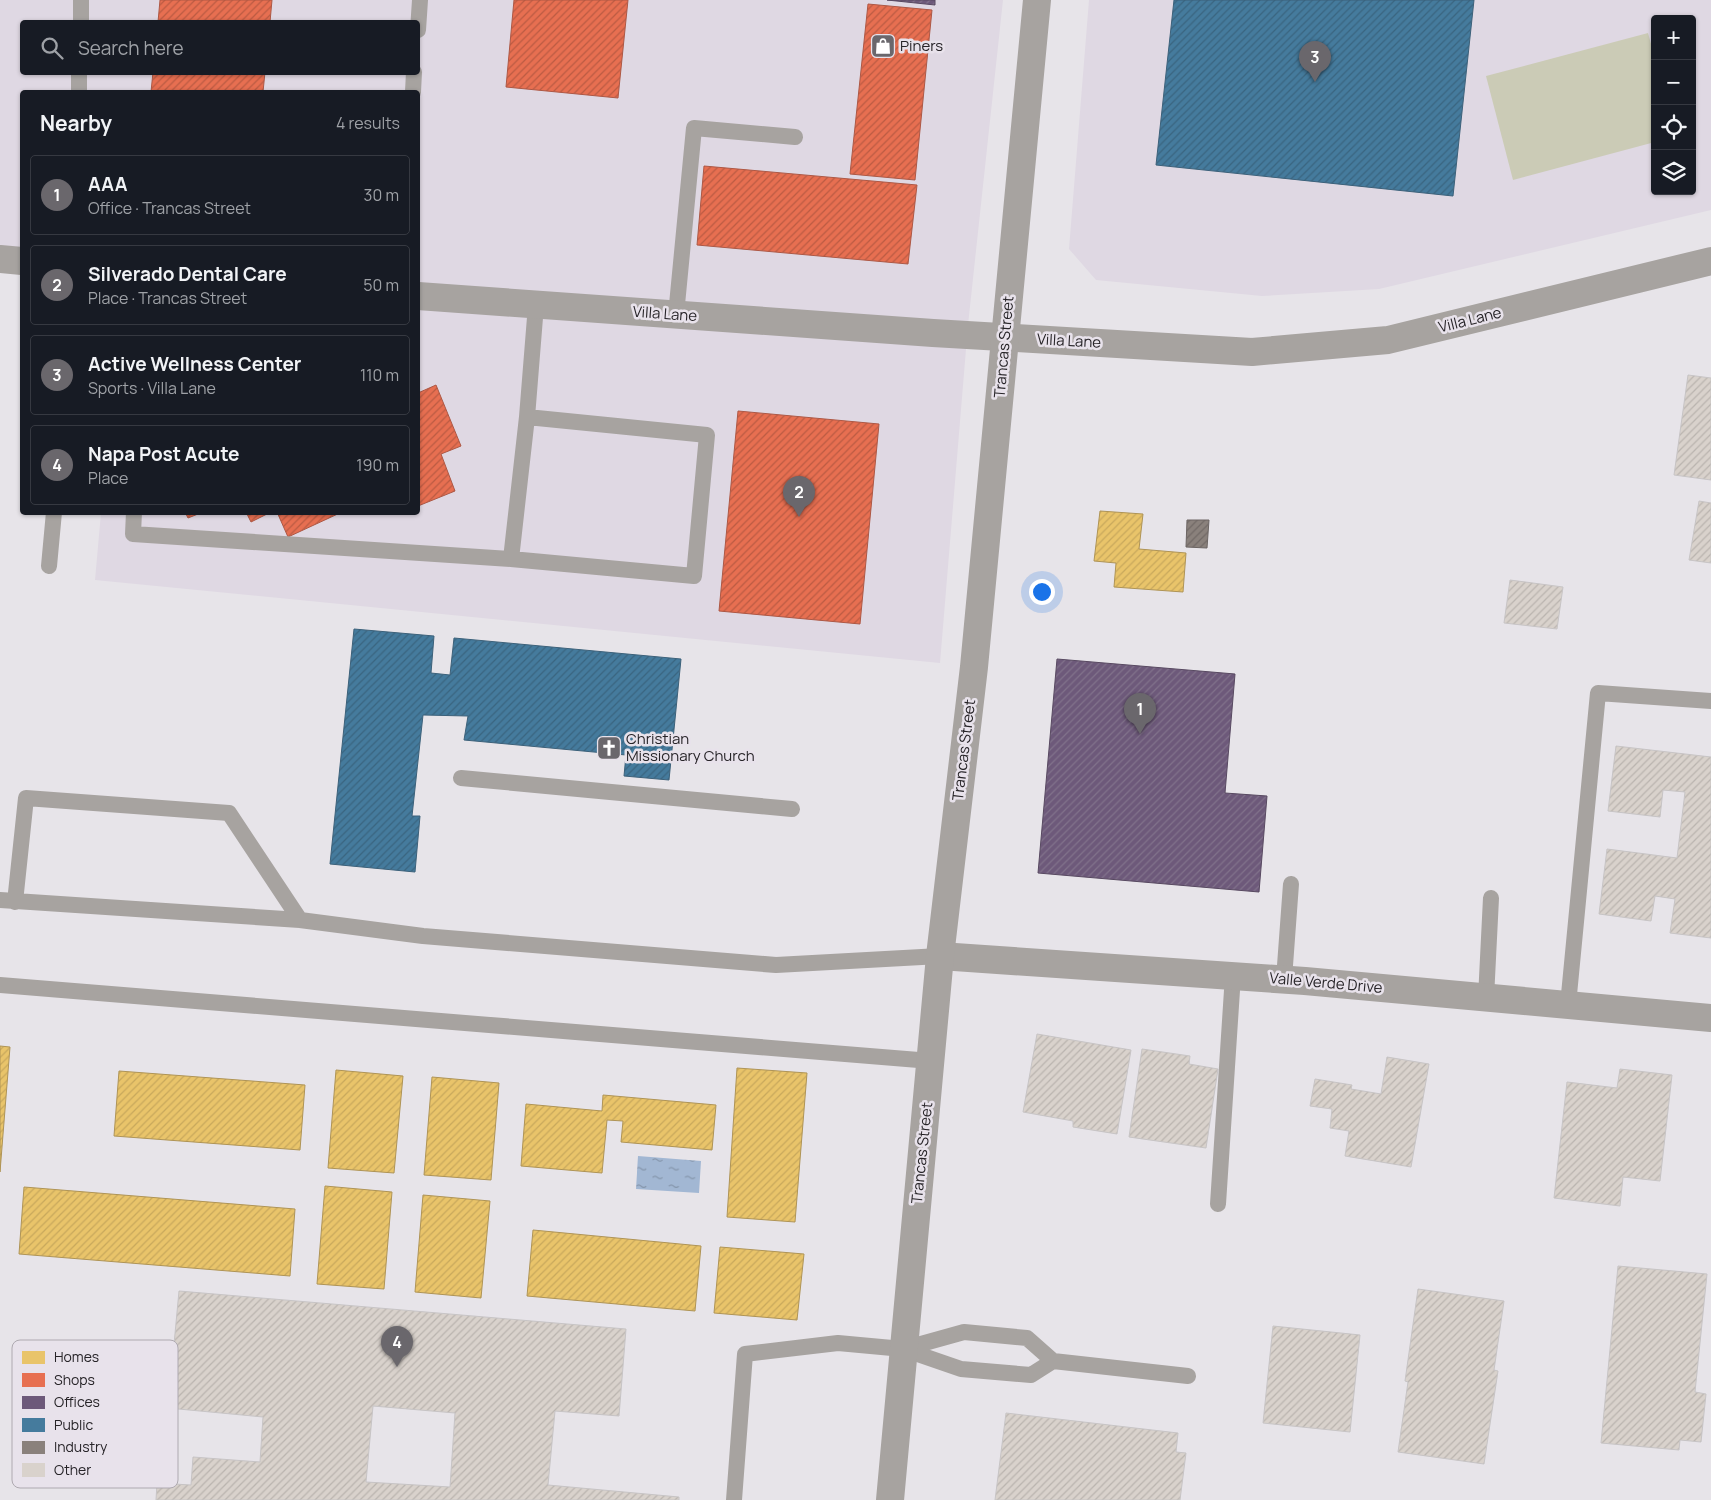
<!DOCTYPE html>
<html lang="en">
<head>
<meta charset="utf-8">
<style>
  :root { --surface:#171b24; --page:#20242c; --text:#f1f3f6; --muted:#9ea1a6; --line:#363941; --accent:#6a676c }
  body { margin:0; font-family:Manrope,sans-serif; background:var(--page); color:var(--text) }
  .controls { position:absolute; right:15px; top:15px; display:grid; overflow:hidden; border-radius:5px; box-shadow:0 1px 4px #0004 }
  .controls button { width:45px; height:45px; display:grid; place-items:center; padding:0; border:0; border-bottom:1px solid var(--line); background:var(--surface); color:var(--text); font:25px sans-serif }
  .you { position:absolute; left:1041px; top:591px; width:18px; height:18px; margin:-12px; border:4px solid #fff; border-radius:50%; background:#1a73e8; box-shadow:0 0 0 8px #1a73e833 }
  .badge { display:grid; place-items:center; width:32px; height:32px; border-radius:50%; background:var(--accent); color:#fff; font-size:16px; font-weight:700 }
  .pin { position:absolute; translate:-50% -41px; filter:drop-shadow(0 1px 2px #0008) }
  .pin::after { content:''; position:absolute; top:26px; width:18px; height:15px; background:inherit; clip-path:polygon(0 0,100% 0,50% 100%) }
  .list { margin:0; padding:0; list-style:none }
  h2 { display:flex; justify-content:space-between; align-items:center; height:65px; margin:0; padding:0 20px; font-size:21px }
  h2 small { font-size:16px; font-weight:400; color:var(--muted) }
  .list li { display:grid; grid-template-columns:32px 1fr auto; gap:15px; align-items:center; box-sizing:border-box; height:80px; margin:0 10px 10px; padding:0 10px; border:1px solid var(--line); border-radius:5px }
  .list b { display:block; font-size:19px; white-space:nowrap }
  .list p { margin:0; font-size:16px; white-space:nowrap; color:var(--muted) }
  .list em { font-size:16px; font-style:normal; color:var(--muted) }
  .icon { flex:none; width:28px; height:28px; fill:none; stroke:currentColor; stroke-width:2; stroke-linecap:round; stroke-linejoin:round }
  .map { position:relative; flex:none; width:1711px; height:1500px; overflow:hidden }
  .search { position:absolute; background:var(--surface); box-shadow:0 1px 4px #0004; left:20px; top:20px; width:400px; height:55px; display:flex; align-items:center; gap:12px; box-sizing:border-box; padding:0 18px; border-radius:5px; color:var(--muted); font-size:19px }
  .panel { position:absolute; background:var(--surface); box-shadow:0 1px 4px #0004; left:20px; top:90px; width:400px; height:425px; border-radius:5px }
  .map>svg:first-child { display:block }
</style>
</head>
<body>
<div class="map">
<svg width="1711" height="1500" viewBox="0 0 1711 1500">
  <defs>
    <pattern id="water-ripples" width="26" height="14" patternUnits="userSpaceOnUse" patternTransform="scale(1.25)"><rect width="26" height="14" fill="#a2b7d3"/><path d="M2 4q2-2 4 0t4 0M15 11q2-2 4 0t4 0" fill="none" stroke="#8495ab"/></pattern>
    <pattern id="homes-hatch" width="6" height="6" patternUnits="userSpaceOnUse" patternTransform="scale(1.25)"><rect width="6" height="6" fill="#e9c46a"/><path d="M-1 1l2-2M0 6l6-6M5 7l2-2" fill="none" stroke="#c8a85c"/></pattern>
    <pattern id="shops-hatch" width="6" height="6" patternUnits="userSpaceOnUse" patternTransform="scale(1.25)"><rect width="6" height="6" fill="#e76f51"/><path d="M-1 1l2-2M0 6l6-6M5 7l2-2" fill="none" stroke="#bb5b43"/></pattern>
    <pattern id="offices-hatch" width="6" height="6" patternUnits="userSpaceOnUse" patternTransform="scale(1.25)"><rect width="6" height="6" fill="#6d597a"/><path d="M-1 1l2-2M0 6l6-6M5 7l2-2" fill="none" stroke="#81728b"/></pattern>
    <pattern id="public-hatch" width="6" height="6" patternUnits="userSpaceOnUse" patternTransform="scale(1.25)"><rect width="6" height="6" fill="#457b9d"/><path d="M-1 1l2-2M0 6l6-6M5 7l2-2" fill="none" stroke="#3a6580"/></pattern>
    <pattern id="industry-hatch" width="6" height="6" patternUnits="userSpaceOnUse" patternTransform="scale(1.25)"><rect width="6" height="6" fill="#8a817c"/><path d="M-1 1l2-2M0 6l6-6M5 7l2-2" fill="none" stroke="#716966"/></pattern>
    <pattern id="building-hatch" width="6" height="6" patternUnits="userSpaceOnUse" patternTransform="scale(1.25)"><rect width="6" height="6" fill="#d9d2cc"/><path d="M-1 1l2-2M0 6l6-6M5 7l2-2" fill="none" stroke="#bab4af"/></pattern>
  </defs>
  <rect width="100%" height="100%" fill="#e7e4e9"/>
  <path fill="#dfd8e3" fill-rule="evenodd" d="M0,0H1003L968,325L940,663L95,580L101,513L418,512V92H22V261L0,259ZM22,22H418V72H22Z
    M1089,0H1711V210L1379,289L1262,296L1096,280L1069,249ZM1655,19H1692V191H1655Z"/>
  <path fill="#cbcbb6" d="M1648,33L1655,58V142L1513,180L1486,76Z"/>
  <path fill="url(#water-ripples)" d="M638,1156L701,1161L699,1193L636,1189Z"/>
  <path fill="url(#homes-hatch)" stroke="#af9456" d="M1100,511L1143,514L1139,549L1186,553L1183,592L1114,587L1116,563L1094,561Z
    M0,1046L10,1047L0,1172Z
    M737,1068L807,1073L795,1222L727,1217Z
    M336,1070L403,1076L394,1173L328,1168Z
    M119,1071L305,1085L300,1150L114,1136Z
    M432,1077L499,1083L491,1180L424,1175Z
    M603,1095L716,1105L712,1150L621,1142L623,1121L607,1120L602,1173L521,1166L526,1104L602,1111Z
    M325,1186L392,1192L384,1289L317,1284Z
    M24,1187L295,1209L290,1276L19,1254Z
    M423,1195L490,1201L481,1298L415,1292Z
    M533,1230L701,1246L695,1311L527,1296Z
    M720,1247L804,1254L797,1320L714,1313Z"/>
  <path fill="url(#shops-hatch)" stroke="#ad5845" d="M160,0H272L270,22H158Z
    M514,0H628L618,98L506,87Z
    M868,4L932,10L915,180L850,174Z
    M153,72H265L263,92H151Z
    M704,166L917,185L908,264L697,245Z
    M436,385L461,446L441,454L455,491L418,506V393Z
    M738,411L879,424L860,624L719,611Z
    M185,512H203L188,518Z
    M246,512H271L251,522Z
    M277,512H342L288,537Z"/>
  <path fill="url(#offices-hatch)" stroke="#584961" d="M887,0H935V5Z
    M1057,659L1235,674L1225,793L1267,796L1259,892L1038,873Z"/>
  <path fill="url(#public-hatch)" stroke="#3c617a" d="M1174,0H1474L1453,196L1156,165Z
    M354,629L434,636L431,673L450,675L454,638L681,659L669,780L624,776L626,755L464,740L468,716L423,715L412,816H420L415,872L330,864Z"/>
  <path fill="url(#industry-hatch)" stroke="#6c6563" d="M1187,520H1209L1207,548L1186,547Z"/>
  <path fill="url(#building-hatch)" stroke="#c7c4c5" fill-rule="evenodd" d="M1688,375L1711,378V480L1674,475Z
    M1699,501L1711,503V563L1689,560Z
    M1510,580L1563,587L1557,629L1504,623Z
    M1616,746L1711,757V938L1670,933L1675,899L1655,896L1651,921L1599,914L1607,849L1677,858L1685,792L1663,790L1660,817L1608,811Z
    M1037,1034L1131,1050L1117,1134L1073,1127V1121L1023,1112Z
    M1142,1049L1190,1056L1189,1064L1218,1069L1206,1148L1129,1137Z
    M1387,1057L1429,1064L1411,1167L1345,1156L1349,1131L1330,1128L1332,1109L1310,1106L1315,1079L1352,1085L1351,1089L1381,1094Z
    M1620,1069L1672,1075L1660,1181L1623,1177L1620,1206L1554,1198L1567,1082L1617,1088Z
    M1618,1266L1707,1274L1695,1392L1706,1394L1701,1442L1680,1440L1679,1450L1601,1443Z
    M1418,1289L1504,1301L1494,1370L1498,1371L1484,1464L1398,1452L1408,1382L1405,1381Z
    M179,1291L626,1329L619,1416L555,1411L548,1485L679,1497V1500H156L157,1483L191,1485L193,1457L260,1462L263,1417L168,1408ZM373,1406L455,1413L450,1487L366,1482Z
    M1273,1326L1360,1335L1350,1432L1263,1423Z
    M1006,1413L1178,1433L1176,1452L1186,1453L1180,1500H995Z"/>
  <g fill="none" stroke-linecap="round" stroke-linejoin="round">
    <path stroke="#a7a3a0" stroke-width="16" d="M81,22V0
      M418,30L420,0
      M79,92V72
      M413,92L414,72
      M676,315L694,128L795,137
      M527,417L707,435L694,576L511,559L527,417L536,305
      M134,512L133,534L511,559
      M49,566L54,512
      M461,778L792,809
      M0,900L300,920L423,936L776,965L940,956
      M15,902L26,798L229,813L300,920
      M1284,979L1291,884
      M0,985L931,1061
      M1486,998L1491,898
      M1568,1005L1598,693L1711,701
      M1218,1204L1233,975
      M1053,1361L1188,1376
      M734,1500L745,1354L838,1343L903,1349L961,1369L1031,1375L1053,1361L1027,1338L964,1332L903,1349"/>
    <path stroke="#a7a3a0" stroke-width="28" d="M0,259L22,261
      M418,296L933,333L1252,352L1388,340L1711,261
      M940,956L1305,981L1711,1018"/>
    <path stroke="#a7a3a0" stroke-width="28" d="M890,1500L940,956L974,667L1037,0"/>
  </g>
  <defs>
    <symbol id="shop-square" viewBox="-11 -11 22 22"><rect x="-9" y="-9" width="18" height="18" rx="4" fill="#6a676c" stroke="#e8e2eb"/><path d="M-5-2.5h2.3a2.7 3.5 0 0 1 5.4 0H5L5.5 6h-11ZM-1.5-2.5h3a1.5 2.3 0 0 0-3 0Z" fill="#fff"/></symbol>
    <symbol id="church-square" viewBox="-11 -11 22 22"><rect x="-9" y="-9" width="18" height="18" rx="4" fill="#6a676c" stroke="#e8e2eb"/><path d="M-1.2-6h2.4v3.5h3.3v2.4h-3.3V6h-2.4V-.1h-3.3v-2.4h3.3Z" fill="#fff"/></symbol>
  </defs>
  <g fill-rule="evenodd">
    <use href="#shop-square" x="869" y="32" width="28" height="28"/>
    <use href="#church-square" x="595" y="734" width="28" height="28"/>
  </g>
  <g text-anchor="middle" stroke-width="5" stroke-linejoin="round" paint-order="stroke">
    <g font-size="15" fill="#272428" stroke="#e8e2eb" text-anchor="start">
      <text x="900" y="51">Piners</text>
      <text x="626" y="744">Christian<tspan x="626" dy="17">Missionary Church</tspan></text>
    </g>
    <g font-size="15" fill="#272428" stroke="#e8e2eb">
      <text transform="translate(665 314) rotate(4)" y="5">Villa Lane</text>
      <text transform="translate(1470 320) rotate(-14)" y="5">Villa Lane</text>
      <text transform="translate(1069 341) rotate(3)" y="5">Villa Lane</text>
      <text transform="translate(1004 347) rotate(-85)" y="5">Trancas Street</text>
      <text transform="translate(964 750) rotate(-83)" y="5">Trancas Street</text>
      <text transform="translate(1326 983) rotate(5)" y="5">Valle Verde Drive</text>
      <text transform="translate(922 1153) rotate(-84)" y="5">Trancas Street</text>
    </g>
  </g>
  <rect x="12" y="1340" width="166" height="148" rx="8" fill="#e8e2eb" stroke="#aea9b0" stroke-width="1"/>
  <rect x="22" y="1351" width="23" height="13" fill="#e9c46a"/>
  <rect x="22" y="1373" width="23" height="14" fill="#e76f51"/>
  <rect x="22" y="1396" width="23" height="13" fill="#6d597a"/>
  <rect x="22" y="1418" width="23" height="14" fill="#457b9d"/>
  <rect x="22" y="1441" width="23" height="13" fill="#8a817c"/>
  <rect x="22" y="1463" width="23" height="14" fill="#d9d2cc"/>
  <g font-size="14" fill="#272428">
    <text x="54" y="1362">Homes</text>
    <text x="54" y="1385">Shops</text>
    <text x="54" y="1407">Offices</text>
    <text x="54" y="1430">Public</text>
    <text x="54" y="1452">Industry</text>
    <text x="54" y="1475">Other</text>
  </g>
</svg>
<div class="controls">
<button>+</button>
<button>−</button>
<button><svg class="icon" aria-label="locate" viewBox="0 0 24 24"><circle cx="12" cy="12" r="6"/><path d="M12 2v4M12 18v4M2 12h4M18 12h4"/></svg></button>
<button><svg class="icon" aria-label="layers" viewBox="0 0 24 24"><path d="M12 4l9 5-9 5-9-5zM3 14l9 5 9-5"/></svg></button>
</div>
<div class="you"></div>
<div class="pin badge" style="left:1140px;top:734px">1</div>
<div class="pin badge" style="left:799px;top:517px">2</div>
<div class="pin badge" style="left:1315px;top:82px">3</div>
<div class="pin badge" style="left:397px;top:1367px">4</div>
<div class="search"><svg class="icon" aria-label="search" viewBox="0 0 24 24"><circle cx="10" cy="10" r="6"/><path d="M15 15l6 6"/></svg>Search here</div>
<section class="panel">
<h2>Nearby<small>4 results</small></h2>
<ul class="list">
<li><span class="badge">1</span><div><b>AAA</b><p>Office · Trancas Street</p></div><em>30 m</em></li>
<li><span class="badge">2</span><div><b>Silverado Dental Care</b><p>Place · Trancas Street</p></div><em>50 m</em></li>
<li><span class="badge">3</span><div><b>Active Wellness Center</b><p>Sports · Villa Lane</p></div><em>110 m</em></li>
<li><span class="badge">4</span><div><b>Napa Post Acute</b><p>Place</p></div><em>190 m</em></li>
</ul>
</section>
</div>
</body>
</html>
